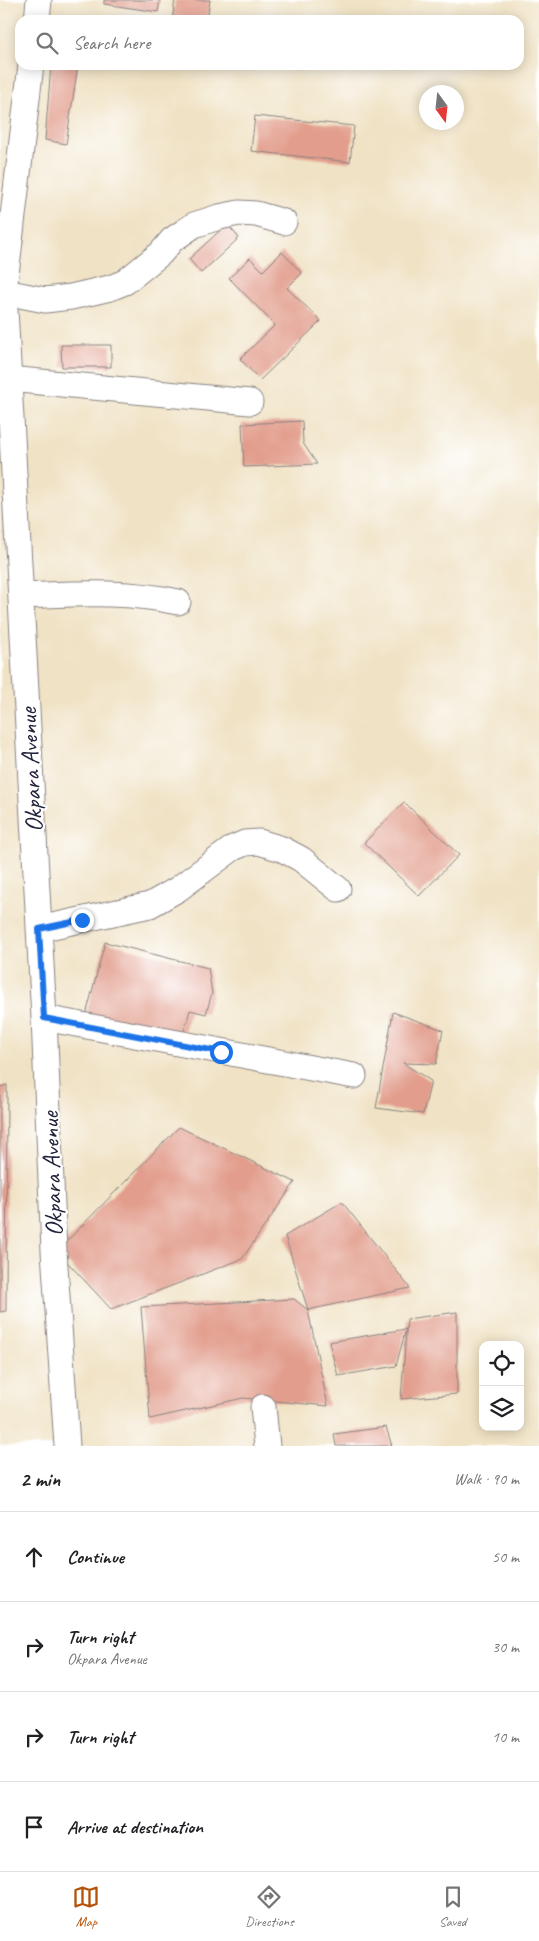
<!DOCTYPE html>
<html lang="en">
<head>
<meta charset="utf-8">
<style>
  :root { --surface:#fff; --page:#f6f6f6; --text:#202124; --muted:#757577; --line:#e0e0e0; --accent:#b45309 }
  body { margin:0; font-family:Caveat,sans-serif; background:var(--page); color:var(--text) }
  .controls { position:absolute; right:15px; bottom:15px; display:grid; overflow:hidden; border-radius:10px; box-shadow:0 2px 12px #0003 }
  .controls button { width:45px; height:45px; display:grid; place-items:center; padding:0; border:0; border-bottom:1px solid var(--line); background:var(--surface); color:var(--text); font:25px sans-serif }
  .compass { position:absolute; left:419px; top:85px; width:45px; height:45px; border-radius:50%; background:var(--surface); box-shadow:0 2px 12px #0003; rotate:165deg }
  .stop { position:absolute; width:15px; height:15px; margin:-11px; border:4px solid #1a73e8; border-radius:50%; background:#fff }
  .stop.end { background:#1a73e8; border-color:#fff; box-shadow:0 1px 5px #0008 }
  .list { margin:0; padding:0; list-style:none }
  h2 { display:flex; justify-content:space-between; align-items:center; height:65px; margin:0; padding:0 20px; font-size:21px }
  h2 small { font-size:16px; font-weight:400; color:var(--muted) }
  .list li { display:grid; grid-template-columns:32px 1fr auto; gap:15px; align-items:center; box-sizing:border-box; height:90px; padding:0 20px; border-top:1px solid var(--line) }
  .list b { display:block; font-size:19px; white-space:nowrap }
  .list p { margin:0; font-size:16px; white-space:nowrap; color:var(--muted) }
  .list em { font-size:16px; font-style:normal; color:var(--muted) }
  .icon { flex:none; width:28px; height:28px; fill:none; stroke:currentColor; stroke-width:2; stroke-linecap:round; stroke-linejoin:round }
  .map { position:relative; flex:none; width:539px; height:1446px; overflow:hidden }
  .search { position:absolute; background:var(--surface); box-shadow:0 2px 12px #0003; left:15px; right:15px; top:15px; height:55px; display:flex; align-items:center; gap:12px; box-sizing:border-box; padding:0 18px; border-radius:15px; color:var(--muted); font-size:19px }
  .sheet { height:425px; background:var(--surface) }
  nav { display:flex; justify-content:space-around; align-items:center; box-sizing:border-box; height:70px; border-top:1px solid var(--line); background:var(--surface); font-size:14px; color:var(--muted) }
  nav a { display:grid; justify-items:center; gap:2px }
  nav .on { color:var(--accent) }
  .map>svg:first-child { display:block }
</style>
</head>
<body>
<div class="map">
<svg width="539" height="1446" viewBox="0 0 539 1446">
  <rect width="100%" height="100%" fill="#fff"/>
  <filter id="ink" filterUnits="userSpaceOnUse"><feTurbulence type="fractalNoise" baseFrequency=".02" numOctaves="2"/><feDisplacementMap in="SourceGraphic" scale="10" xChannelSelector="R" yChannelSelector="G"/><feConvolveMatrix kernelMatrix="1 2 1 2 8 2 1 2 1" color-interpolation-filters="sRGB"/></filter>
  <filter id="wash" filterUnits="userSpaceOnUse"><feTurbulence type="fractalNoise" baseFrequency=".0096" numOctaves="4" result="noise"/><feDisplacementMap in="SourceGraphic" scale="20" xChannelSelector="R" yChannelSelector="G"/><feGaussianBlur stdDeviation="1.12" result="paint"/><feColorMatrix in="noise" values="0 0 0 0 0 0 0 0 0 0 0 0 0 0 0 0 0 1.4 0 .05"/><feComposite in="paint" operator="in"/></filter>
  <g filter="url(#wash)">
    <rect width="100%" height="100%" fill="#f0e2c4"/>
    <g id="blocks">
      <path fill="#e29d8c" d="M104,0H160L158,12L104,4Z
        M175,0H210L207,20H172Z
        M51,65H78L66,144L45,140Z
        M255,116L354,126L350,162L251,151Z
        M227,224L239,238L201,273L189,259Z
        M282,252L302,273L287,288L321,321L260,380L240,359L275,325L229,278L250,258L263,271Z
        M61,345H111V367H62Z
        M302,421L303,443L317,464L244,467L242,424Z
        M404,802L459,855L419,896L364,843Z
        M105,942L208,968L212,993L206,1014L190,1010L182,1039L86,1015Z
        M393,1012L443,1030L436,1064L403,1063L431,1081L423,1114L376,1108Z
        M7,1085L6,1311L0,1312V1087Z
        M179,1127L295,1182L242,1259L111,1309L57,1251Z
        M342,1202L410,1288L308,1310L285,1236Z
        M294,1299L308,1310L328,1406L243,1398L150,1419L141,1307Z
        M457,1312V1394L401,1399L407,1319Z
        M406,1329L396,1366L338,1376L329,1342Z
        M386,1427L392,1446H336L334,1434Z"/>
    </g>
  </g>
  <g filter="url(#ink)">
    <use href="#blocks" fill-opacity="0" stroke="#898280" stroke-width="1"/>
    <g fill="none" stroke-linecap="round" stroke-linejoin="round">
      <defs>
        <path id="minor" d="M37,20L39,0
          M31,65L4,291L44,1018L54,1251L67,1446
          M0,291L45,300L71,297L110,288L125,282L161,253L172,240L194,225L219,217L239,213L256,214L284,222
          M9,379L250,402
          M21,596C75,594 125,590 178,602
          M39,929L150,905L178,889L233,848L245,843L259,842L282,849L301,859L338,889
          M44,1018L354,1076
          M263,1407L267,1446"/>
      </defs>
      <use href="#minor" stroke="#898280" stroke-width="27"/>
      <use href="#minor" stroke="#fff" stroke-width="25"/>
    </g>
  </g>
  <g fill="none" stroke-linecap="round" stroke-linejoin="round" filter="url(#ink)">
    <path stroke="#1a73e8" stroke-width="6" d="M82,920L39,929L44,1018L221,1052"/>
  </g>
  <g text-anchor="middle" stroke-width="4.5" stroke-linejoin="round" paint-order="stroke">
    <g font-size="25" fill="#22223b" stroke="#fff">
      <text transform="translate(30 770) rotate(-93)" y="9">Okpara Avenue</text>
      <text transform="translate(51 1174) rotate(-92)" y="9">Okpara Avenue</text>
    </g>
  </g>
</svg>
<div class="controls">
<button><svg class="icon" aria-label="locate" viewBox="0 0 24 24"><circle cx="12" cy="12" r="6"/><path d="M12 2v4M12 18v4M2 12h4M18 12h4"/></svg></button>
<button><svg class="icon" aria-label="layers" viewBox="0 0 24 24"><path d="M12 4l9 5-9 5-9-5zM3 14l9 5 9-5"/></svg></button>
</div>
<svg class="compass" viewBox="-18 -18 36 36"><path d="M0-13l5 13h-10z" fill="#e53935"/><path d="M0 13l5-13h-10z" fill="#757577"/></svg>
<div class="stop" style="left:221px;top:1052px"></div>
<div class="stop end" style="left:82px;top:920px"></div>
<div class="search"><svg class="icon" aria-label="search" viewBox="0 0 24 24"><circle cx="10" cy="10" r="6"/><path d="M15 15l6 6"/></svg>Search here</div>
</div>
<section class="sheet">
<h2>2 min<small>Walk · 90 m</small></h2>
<ul class="list">
<li><svg class="icon" aria-label="ahead" viewBox="0 0 24 24"><path d="M12 20V5M6 11l6-6 6 6"/></svg><div><b>Continue</b></div><em>50 m</em></li>
<li><svg class="icon" aria-label="right" viewBox="0 0 24 24"><path d="M7 20v-9h11M14 6l5 5-5 5"/></svg><div><b>Turn right</b><p>Okpara Avenue</p></div><em>30 m</em></li>
<li><svg class="icon" aria-label="right" viewBox="0 0 24 24"><path d="M7 20v-9h11M14 6l5 5-5 5"/></svg><div><b>Turn right</b></div><em>10 m</em></li>
<li><svg class="icon" aria-label="arrive" viewBox="0 0 24 24"><path d="M6 21V4h12l-3 4 3 4H6"/></svg><div><b>Arrive at destination</b></div></li>
</ul>
</section>
<nav>
<a class="on"><svg class="icon" aria-label="map" viewBox="0 0 24 24"><path d="M3 6l6-2 6 2 6-2v14l-6 2-6-2-6 2zM9 4v14M15 6v14"/></svg>Map</a>
<a><svg class="icon" aria-label="directions" viewBox="0 0 24 24"><path d="M12 3l9 9-9 9-9-9zM9 14v-3h6M13 9l2 2-2 2"/></svg>Directions</a>
<a><svg class="icon" aria-label="saved" viewBox="0 0 24 24"><path d="M7 4h10v16l-5-4-5 4z"/></svg>Saved</a>
</nav>
</body>
</html>
